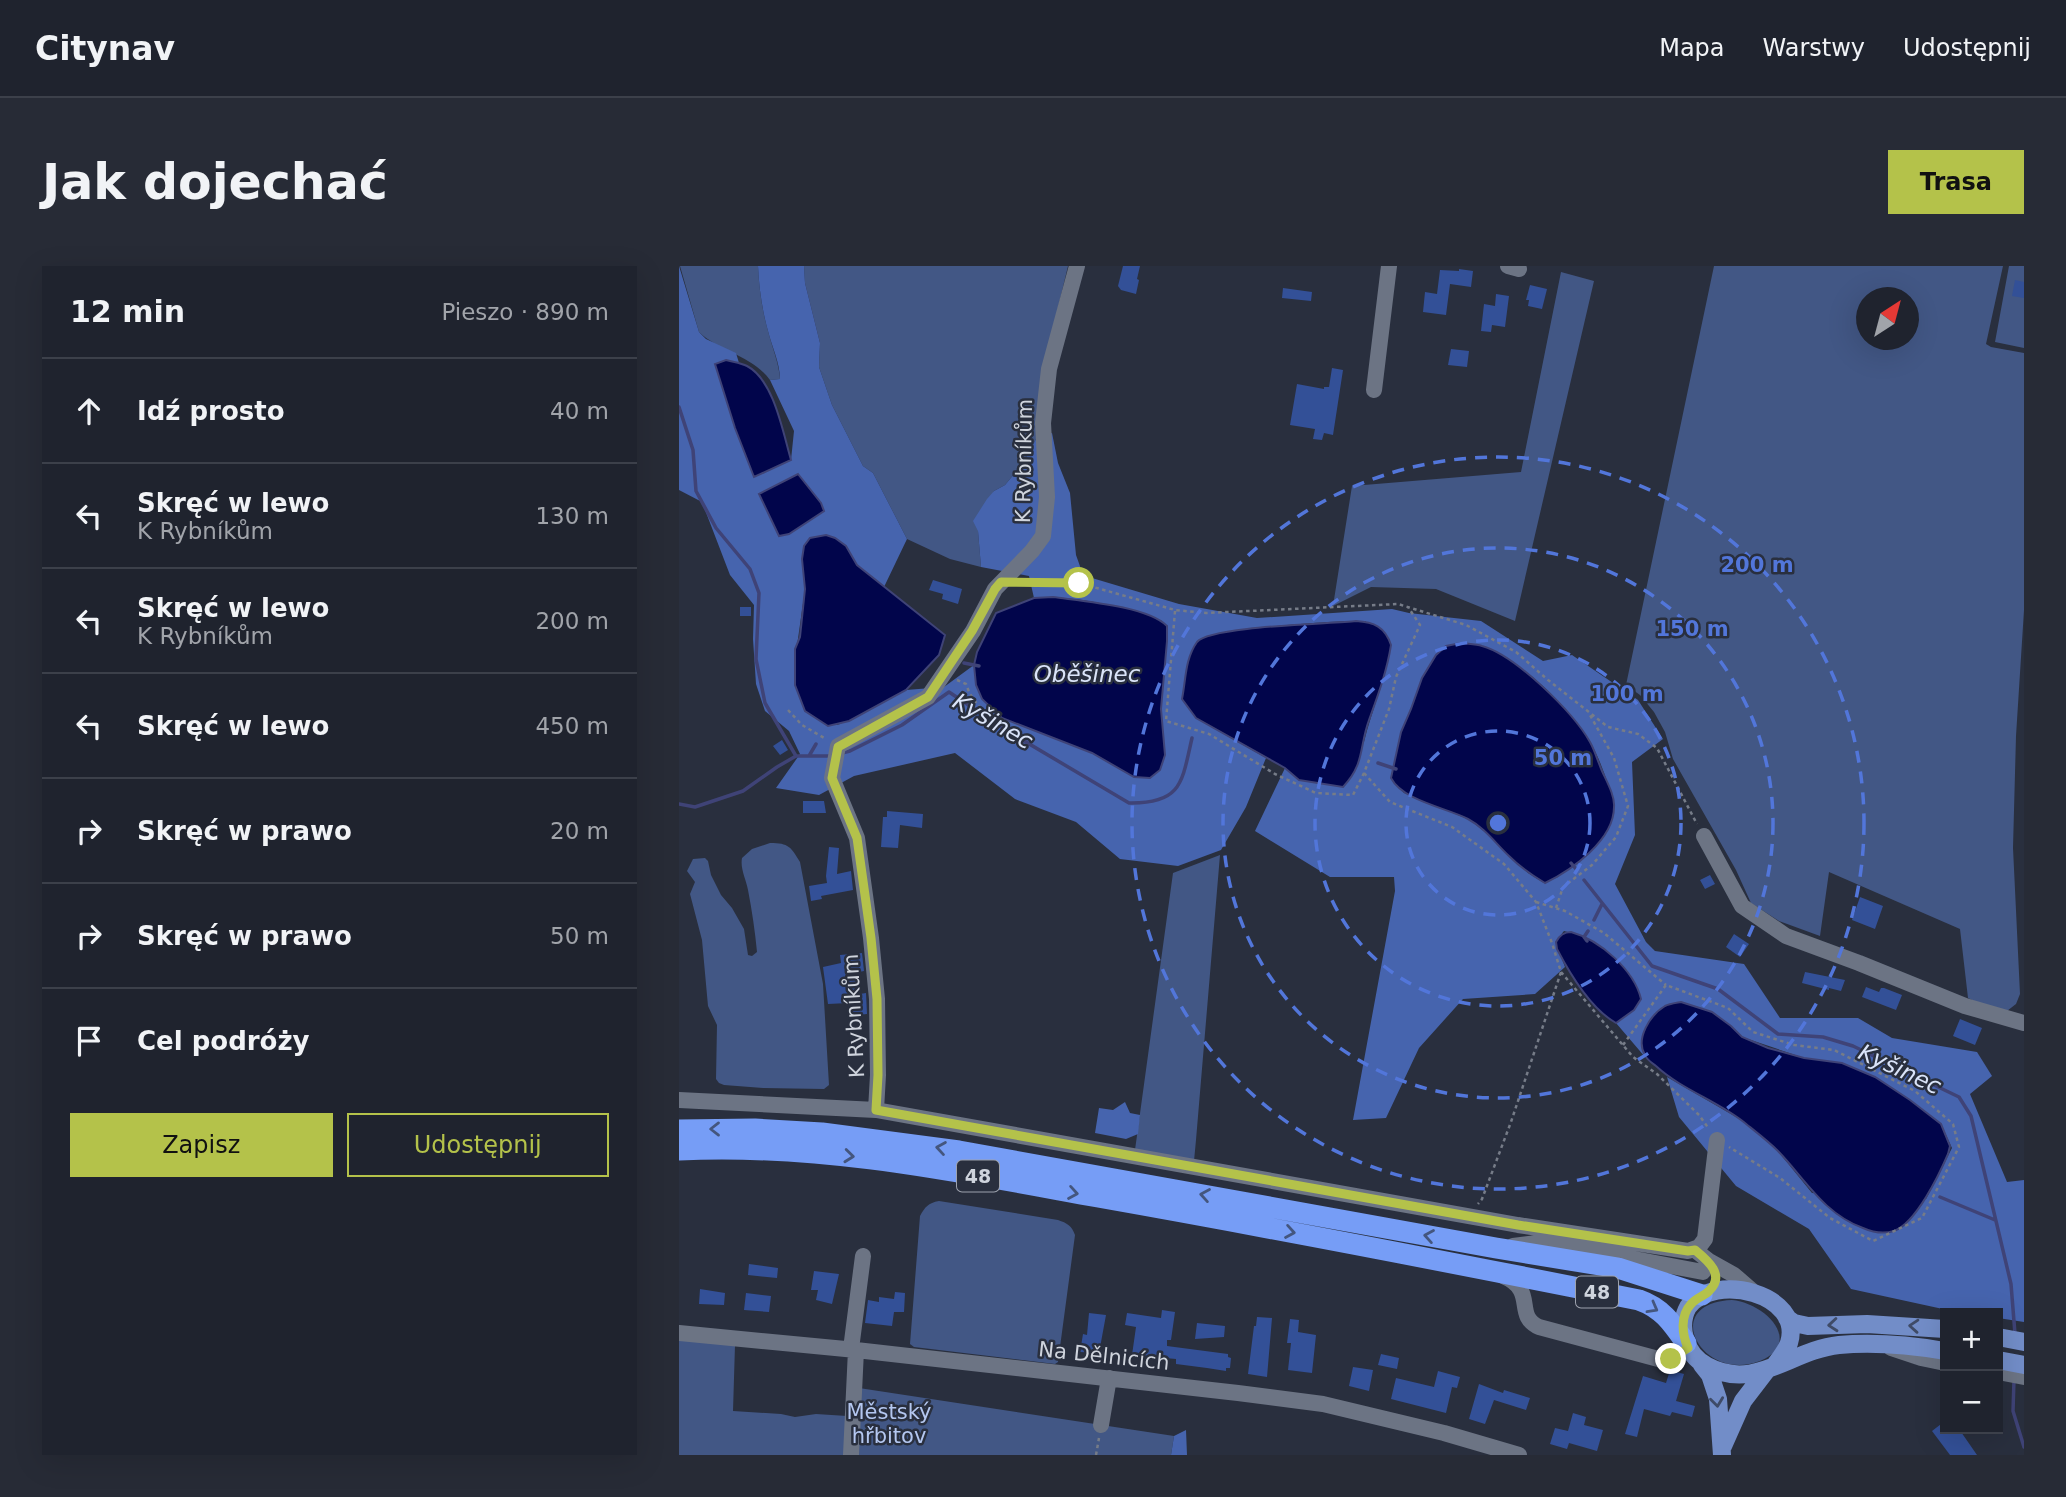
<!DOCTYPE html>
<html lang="pl">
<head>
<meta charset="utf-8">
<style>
  :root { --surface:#1f232e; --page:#272b36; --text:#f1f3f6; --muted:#a1a4aa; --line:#3c404a; --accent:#b4c24a }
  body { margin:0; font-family:"DejaVu Sans",sans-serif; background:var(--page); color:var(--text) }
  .controls { position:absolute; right:21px; bottom:21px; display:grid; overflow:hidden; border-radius:0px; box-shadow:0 7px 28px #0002 }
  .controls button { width:63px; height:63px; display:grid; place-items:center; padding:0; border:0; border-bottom:2px solid var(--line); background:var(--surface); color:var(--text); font:35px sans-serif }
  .compass { position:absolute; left:1177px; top:21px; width:63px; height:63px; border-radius:50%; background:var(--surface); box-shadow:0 7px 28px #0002; rotate:36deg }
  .stop { position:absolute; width:21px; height:21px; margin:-16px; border:5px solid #b4c24a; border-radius:50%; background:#fff }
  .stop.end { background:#b4c24a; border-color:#fff; box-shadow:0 2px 7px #0008 }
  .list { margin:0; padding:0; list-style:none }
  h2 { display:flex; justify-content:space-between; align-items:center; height:91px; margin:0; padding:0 28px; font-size:30px }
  h2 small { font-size:23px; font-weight:400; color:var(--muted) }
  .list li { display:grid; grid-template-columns:46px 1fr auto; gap:21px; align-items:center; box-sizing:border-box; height:105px; padding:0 28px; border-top:2px solid var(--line) }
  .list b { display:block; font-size:26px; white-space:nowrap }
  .list p { margin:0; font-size:23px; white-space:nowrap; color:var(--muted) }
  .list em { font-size:23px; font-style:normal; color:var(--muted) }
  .actions { display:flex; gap:14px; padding:21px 28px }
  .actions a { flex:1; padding:16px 0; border:2px solid var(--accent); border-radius:0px; text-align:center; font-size:24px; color:var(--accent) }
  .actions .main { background:var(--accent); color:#111 }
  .icon { flex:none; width:38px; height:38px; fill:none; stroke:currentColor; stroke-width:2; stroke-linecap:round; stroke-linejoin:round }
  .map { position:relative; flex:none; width:1345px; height:1189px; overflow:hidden; border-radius:0px }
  header { display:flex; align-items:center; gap:42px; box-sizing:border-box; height:98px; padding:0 35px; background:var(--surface); border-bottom:2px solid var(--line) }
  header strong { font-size:33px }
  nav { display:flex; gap:38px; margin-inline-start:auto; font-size:24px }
  .intro { display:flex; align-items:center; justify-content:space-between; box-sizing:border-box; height:168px; padding:0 42px }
  h1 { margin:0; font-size:49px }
  .button { padding:18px 32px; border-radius:0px; background:var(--accent); color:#111; font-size:24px; font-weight:700 }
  main { display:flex; gap:42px; padding:0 42px }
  aside { flex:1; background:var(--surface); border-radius:0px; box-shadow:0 7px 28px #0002 }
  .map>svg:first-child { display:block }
</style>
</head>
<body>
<header>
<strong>Citynav</strong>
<nav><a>Mapa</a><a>Warstwy</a><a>Udostępnij</a></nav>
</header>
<div class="intro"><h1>Jak dojechać</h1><a class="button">Trasa</a></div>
<main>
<aside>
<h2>12 min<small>Pieszo · 890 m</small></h2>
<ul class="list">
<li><svg class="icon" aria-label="ahead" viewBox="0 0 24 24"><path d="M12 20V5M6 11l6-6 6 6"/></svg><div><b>Idź prosto</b></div><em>40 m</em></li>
<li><svg class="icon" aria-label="left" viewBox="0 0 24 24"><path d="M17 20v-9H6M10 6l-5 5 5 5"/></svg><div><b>Skręć w lewo</b><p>K Rybníkům</p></div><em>130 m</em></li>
<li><svg class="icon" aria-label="left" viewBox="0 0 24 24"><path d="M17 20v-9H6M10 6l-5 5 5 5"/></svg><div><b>Skręć w lewo</b><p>K Rybníkům</p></div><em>200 m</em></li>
<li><svg class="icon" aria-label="left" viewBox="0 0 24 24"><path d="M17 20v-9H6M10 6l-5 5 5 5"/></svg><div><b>Skręć w lewo</b></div><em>450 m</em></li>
<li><svg class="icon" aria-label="right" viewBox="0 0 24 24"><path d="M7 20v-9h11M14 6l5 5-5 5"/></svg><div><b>Skręć w prawo</b></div><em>20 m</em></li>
<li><svg class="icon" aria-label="right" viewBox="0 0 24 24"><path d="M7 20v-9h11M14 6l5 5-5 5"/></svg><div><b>Skręć w prawo</b></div><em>50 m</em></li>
<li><svg class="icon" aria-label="arrive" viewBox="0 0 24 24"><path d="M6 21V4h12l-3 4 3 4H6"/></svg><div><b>Cel podróży</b></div></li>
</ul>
<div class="actions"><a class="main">Zapisz</a><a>Udostępnij</a></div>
</aside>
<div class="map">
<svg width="1345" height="1189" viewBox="0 0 1345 1189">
  <rect width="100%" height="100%" fill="#292f3e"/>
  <path fill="#425785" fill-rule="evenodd" d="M1,0H79C80,22 83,44 89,65C93,81 100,97 101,113L91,114C74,90 41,86 20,66Z
    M125,0H389L372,71L358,171L345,196L326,219L315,225L299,265L302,301L271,293L228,273L194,207L184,200L153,139L140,101L141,77L126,17Z
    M1035,0H1324L1307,78L1312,81L1345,87V344L1337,470L1334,582L1341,728L1337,738L1328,745L1309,742L1289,732L1281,663L1150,606L1141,670L1100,655L1072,637L1057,604L994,493L986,466L975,446L961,429L947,419ZM1188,32H1230V74H1188Z
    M1330,0H1345V82L1316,76Z
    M882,6L915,15L836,355L757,323L692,321L654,340L673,220L842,206Z
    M91,577C110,577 112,581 121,596L144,718L150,819L145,823L84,822L45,819L40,817L37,813L38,759L29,740L23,674L11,628L16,616L8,605L14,593L26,592L29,595L32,609L42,629L53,642L65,663L69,689L73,690L78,686C76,665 73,645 69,624C67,613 61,603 63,592L73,583Z
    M541,589L517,874L515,895L456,884L494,607Z
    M260,935L379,954C388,957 393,960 396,969L379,1096L376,1098L235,1081L231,1078L241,950C246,941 249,937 260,935Z
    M1053,1034C1086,1037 1125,1076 1081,1095C1023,1118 979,1037 1053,1034Z
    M0,1072L56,1079L54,1145L102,1148L116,1151L137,1148L168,1150L167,1189H0Z
    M180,1122L495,1170L492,1189H177Z"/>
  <path fill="#4664ae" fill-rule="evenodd" d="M0,0L20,66L27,73L57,87L60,97L47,94L51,142L56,162L75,211L112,194L115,165L91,114L101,113C101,97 93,81 89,65C83,43 80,22 79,0H125L126,17L141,77L140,101L153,139L184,200L194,207L228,273L205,321L178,299L167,280L123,293L126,323L115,401L116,419L126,445L158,459L161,458L227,424L265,421L295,399L297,419L386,476L413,487L455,511L486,489L482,443L488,375L483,355C442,340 398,329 355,332L350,310L302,301L299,265L294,255L308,233L315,225L326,219L345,196L358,171L373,167L379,197L391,227L397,289L402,303L413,312L500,338L578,352L713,343L730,347L802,355L864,395L893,389L959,434L984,473L953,496L956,569L936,618L967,676L976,685L1065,698L1101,752H1179L1213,772L1298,786L1313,810L1291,828L1328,916L1345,914V1056L1319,1052V1047H1288L1273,1045L1172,1023L1130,963L1057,920L1000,851L988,811L1064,855L1098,884L1133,927L1247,933L1273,882L1262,858L1231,834L1196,811L1163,797L1125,792L1063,771L1052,760L1033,746L964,767L962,778L966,791L937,757L955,744L962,733C960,723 955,717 949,709C930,685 916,673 885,665C874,678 881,686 886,701L856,728L784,733L740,782L707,852L674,854L716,625L715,611H651L576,565L606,502L620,514L685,476C693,443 707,413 712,379L686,355C664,354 530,362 519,375C506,392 507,413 504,433L517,452L587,492L567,541L542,584L499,600L441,593L397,556L336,533L276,487L175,510L140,529L97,522L121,488L110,465L86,445L77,418L74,373L75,339L51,309L23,236L0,224ZM767,380C781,381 802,380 815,386C850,402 890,442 910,474C922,494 929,518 936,540L879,611L865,617L849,607L817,575L791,554L725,527L712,513L722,466L732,443L743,412L757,389Z
    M446,836L451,847L461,849L459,868L447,873L416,867L420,842L434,844Z
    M507,1164L508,1189H492L495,1170Z"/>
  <path fill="#01054b" stroke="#3f4377" stroke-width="2" d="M47,94C54,96 62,97 68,100C95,114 104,167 112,194L75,211L56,162L36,98Z
    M119,208L142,237L145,245L110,268L100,270L80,228Z
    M147,269L156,272L167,280L178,299L266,369L260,389L227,424L170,455L149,460L126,445L116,419V383L121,371L126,323L123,293L125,280L131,272Z
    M374,331C402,335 468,340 488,360V375L482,443L486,489L481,504L471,512L455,511L413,487L323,452L303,433L297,419L295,399L298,386L317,347L355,332Z
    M677,355C695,356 706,361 712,379C708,405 699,429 690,454C680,481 686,498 664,521L620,514L606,502L517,452L503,433C507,413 506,393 518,376C531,360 650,358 677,355Z
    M782,377C789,378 797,378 803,380C836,389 894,446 911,476C916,485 919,496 923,505C928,516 936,530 935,541C935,574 893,604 866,617C852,609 841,601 830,590C817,578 806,562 789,553C768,542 724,535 712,512L722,466L732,443L743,412L757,389L767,380Z
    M892,666C921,674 955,704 962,733L955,744L937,757C912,743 891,708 878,683L877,676C880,670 884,666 892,666Z
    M1002,736L1033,746L1052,760L1063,771L1089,782L1125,792L1163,797L1196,811L1231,834L1262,858L1271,880L1269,888C1260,909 1237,957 1215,965C1205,968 1193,966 1184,962C1145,948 1126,913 1099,885C1089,875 1077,866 1066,857C1039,835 1003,824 977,800C973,797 968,794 966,789C956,773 971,749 986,740C990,738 997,737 1002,736Z"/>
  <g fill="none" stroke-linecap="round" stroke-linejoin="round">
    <path stroke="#3f4377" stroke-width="3.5" d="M0,141L14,184L17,225L37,262L71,303L80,327L77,393L86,437L117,490H152
      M285,397L300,400
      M163,487L171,485L223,459L270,426L330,466L450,537C503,538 503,516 513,472
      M130,490L137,478
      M699,497L717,503
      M0,538L16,541L64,525L98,501L117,490
      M892,597L897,603
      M905,614L973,700L1039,723L1099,768L1144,771L1174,780L1280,831L1292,850L1332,1018L1336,1068
      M915,654L923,638
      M908,675L905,671L909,665
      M1261,931L1316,954
      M1335,1114L1334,1145L1345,1181"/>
  </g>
  <path fill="#335097" d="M444,0H461L458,13L460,14L457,28L442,24L439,20Z
    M780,3L794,5L792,21L771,18L767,49L744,46L746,26L758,28L761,4L780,5Z
    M1336,14L1345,16V32L1333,30Z
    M851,19L868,23L863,43L849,40L850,34H847Z
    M604,22L633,26L632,35L603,32Z
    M817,28L830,30L826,61L813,59L812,66L802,65L805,38L816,40Z
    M772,83L790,85L788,101L769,99Z
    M653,102L664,104L654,169L645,167L643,174L634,173L636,163L611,159L618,118L645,123V121H650Z
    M254,314L283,323L279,338L263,333L264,328L250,324Z
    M61,341H72V350H61Z
    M103,474L109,484L101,489L94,480Z
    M124,535H145L147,547H124Z
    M208,545L244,548L243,562L221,559L219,582L202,581L204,551H208Z
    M150,581L160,582L158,608L172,605L174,624L142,630L143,633L132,635L130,620L148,617L147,610Z
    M1031,609L1036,618L1026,623L1021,614Z
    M1181,631L1204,640L1196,663L1173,654Z
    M1055,668L1070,678L1061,691L1047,681Z
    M183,687L185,705L180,706L181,728L187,727L188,748L170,750L169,737L149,738L144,701L162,697L161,689Z
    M1126,706L1166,714L1162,725L1150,722V724L1123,717Z
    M1187,721L1200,726L1202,722H1205L1223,729L1217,744L1183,731Z
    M1281,753L1303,762L1296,779L1274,770Z
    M70,998L99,1002L98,1012L69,1009Z
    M135,1005L160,1008L153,1038L137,1034L139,1024H132Z
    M21,1023L46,1027L45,1039L20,1038Z
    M216,1026L226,1027L225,1046H215L213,1060L186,1057L189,1034L200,1036V1031L215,1033Z
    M67,1027L92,1030L90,1046L65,1044Z
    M483,1044L496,1046L492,1074H488V1080L549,1088V1091L552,1092L551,1102H547V1105L528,1102L497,1098V1093L453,1089L457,1061L446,1059L448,1047L482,1052Z
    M410,1047L427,1049L420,1087L401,1086L404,1068L408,1069Z
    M578,1051L593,1052L588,1111L569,1108L575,1060H577Z
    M611,1053L620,1054L619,1066L637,1069L633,1107L609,1104L612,1077H608Z
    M518,1057L546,1060L545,1071L516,1073Z
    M702,1088L720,1092L718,1103L699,1099Z
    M674,1101L694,1104L690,1125L670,1120Z
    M991,1104L1005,1108L997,1135L1016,1140L1013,1151L993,1146L991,1150L965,1143L958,1171L946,1168L964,1110L987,1117Z
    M759,1105L781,1111L778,1122L773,1121L767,1147L712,1133L717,1112L755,1121Z
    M800,1118L824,1127L825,1124L851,1132L847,1144L815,1134L806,1158L790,1153Z
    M894,1147L907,1151L905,1159L924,1164L918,1185L890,1177L888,1183L871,1178L876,1162L889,1165Z
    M1266,1155V1163H1280L1298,1189H1271L1253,1165Z"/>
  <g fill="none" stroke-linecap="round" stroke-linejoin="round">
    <path stroke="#767c88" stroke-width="2.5" stroke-dasharray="3.5 3.5" stroke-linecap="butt" d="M340,317H400L496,344L527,347L719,338L787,359L837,386L869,414L929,461L959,468L978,482L1018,558
      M496,345L487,455L530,468L596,508L637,527L674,529L685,507L710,443L717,411L741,359L729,341
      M278,414L287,418C294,439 307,447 325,460
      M109,444L123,459L147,473
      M685,507L711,536L773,561L825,598L857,636L873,677L882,706L832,856L803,933L799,938
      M857,636L886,645L925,667L987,719
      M877,642L884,621L913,599L937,571L949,540L935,492L911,449
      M882,706L954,791L978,808L1020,849L1030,863
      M944,779L987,719L1049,742L1074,766L1115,779L1155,784L1236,825L1274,858L1280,881L1243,952L1194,975L1151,952L1101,912L1050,881
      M417,1189L420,1172"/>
    <path stroke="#6c7484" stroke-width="16" d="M829,0L840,3
      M695,124L710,0
      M1025,570L1063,640L1107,670L1180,697L1286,740L1345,757
      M0,834L197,844L839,959L1009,985L1020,981L1026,973L1038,874
      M197,844L199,809L198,733L192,672L178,572L153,512L159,480L249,431L294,365L316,323L353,285L364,270L368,231L364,157L370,103L398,0
      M834,980L866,976L1024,1006
      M1016,984L1030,995L1055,1009L1077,1028
      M824,1010C859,1025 834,1049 860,1061L983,1094L992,1093L1009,1082
      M0,1067L177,1084L559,1127L644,1138L765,1167L840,1189
      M1212,1082L1242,1092L1266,1097
      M172,1083L184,990
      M1319,1106L1345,1111
      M422,1159L430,1112
      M172,1189L177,1084"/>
    <path stroke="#728dc8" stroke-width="18" d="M1108,1052L1115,1057L1129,1060L1188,1058L1266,1063
      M1319,1071L1345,1076
      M1319,1094L1345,1099
      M1023,1099L1031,1109L1039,1133L1043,1189
      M1096,1099C1101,1092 1107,1085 1110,1077C1125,1028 1035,1005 1009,1041C1004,1050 1003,1062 1006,1072C1009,1084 1017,1094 1028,1100C1076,1126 1112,1084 1160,1079C1195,1076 1231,1079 1266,1085
      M1044,1180L1064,1135L1087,1105"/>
    <path stroke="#769df6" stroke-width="21" d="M0,864L76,863L143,867L280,885L817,982L939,1002L1023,1029
      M0,884C142,877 281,906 419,931C600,963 780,998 960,1034C983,1042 993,1057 1007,1077"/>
  </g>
  <defs><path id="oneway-chevron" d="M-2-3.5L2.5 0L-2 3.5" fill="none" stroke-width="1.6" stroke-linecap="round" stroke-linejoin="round" transform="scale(1.75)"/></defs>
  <g stroke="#44567e">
    <use href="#oneway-chevron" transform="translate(36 863) rotate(180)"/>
    <use href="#oneway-chevron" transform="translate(262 882) rotate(-171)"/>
    <use href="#oneway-chevron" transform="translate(170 890) rotate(6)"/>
    <use href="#oneway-chevron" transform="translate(394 927) rotate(10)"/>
    <use href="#oneway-chevron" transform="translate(526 929) rotate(-170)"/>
    <use href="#oneway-chevron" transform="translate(611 966) rotate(10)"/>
    <use href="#oneway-chevron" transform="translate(750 970) rotate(-170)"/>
    <use href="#oneway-chevron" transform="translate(974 1042) rotate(29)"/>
  </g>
  <g stroke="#3f4b67">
    <use href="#oneway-chevron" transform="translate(1154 1059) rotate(175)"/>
    <use href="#oneway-chevron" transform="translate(1235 1060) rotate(-176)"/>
    <use href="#oneway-chevron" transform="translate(1038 1136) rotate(83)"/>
  </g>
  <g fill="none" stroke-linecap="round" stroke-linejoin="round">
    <path stroke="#b4c24a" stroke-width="9" d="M400,317L322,316L316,323L293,365L249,431L159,481L153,512L178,572L192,672L198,733L199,809L197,844L839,959L1009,985L1016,984C1028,994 1047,1009 1030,1025C1025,1030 1017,1032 1012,1038C1001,1050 1003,1068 1009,1082L992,1093"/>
  </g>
  <g fill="none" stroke="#5276da" stroke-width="3.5" stroke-dasharray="12 9">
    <circle cx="819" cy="557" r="92"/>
    <circle cx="819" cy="557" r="183"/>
    <circle cx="819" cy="557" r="275"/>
    <circle cx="819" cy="557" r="366"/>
  </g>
  <g text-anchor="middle" stroke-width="5" stroke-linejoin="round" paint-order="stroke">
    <g fill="#292f3e" stroke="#9da2ad" stroke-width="2">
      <rect x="278" y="894.5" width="42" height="31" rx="5"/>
      <rect x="897" y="1010.5" width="42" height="31" rx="5"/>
    </g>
    <g font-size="19" font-weight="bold" fill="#cfd4dd">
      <text x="299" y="917">48</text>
      <text x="918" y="1033">48</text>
    </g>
    <g font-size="21" fill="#cfd4dd" stroke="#292f3e">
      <text transform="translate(345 195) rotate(-89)" y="7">K Rybníkům</text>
      <text transform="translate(175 750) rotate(-93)" y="7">K Rybníkům</text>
      <text transform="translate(425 1090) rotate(6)" y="7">Na Dělnicích</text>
    </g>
    <g font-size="21" fill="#b4c7f0" stroke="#292f3e">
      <text x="210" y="1153">Městský<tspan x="210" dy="24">hřbitov</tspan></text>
    </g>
    <g font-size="23" font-style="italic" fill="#dae4f9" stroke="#292f3e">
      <text x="408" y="416">Oběšinec</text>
      <text transform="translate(314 455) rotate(30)" y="8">Kyšinec</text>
      <text transform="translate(1221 803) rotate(25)" y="8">Kyšinec</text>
    </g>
  </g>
  <circle cx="819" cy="557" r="10" fill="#5276da" stroke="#292f3e" stroke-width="3.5"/>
  <g font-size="21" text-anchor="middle" font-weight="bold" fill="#5276da" stroke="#292f3e" stroke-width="5" stroke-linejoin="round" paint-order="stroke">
    <text x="1078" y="306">200 m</text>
    <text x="1013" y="370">150 m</text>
    <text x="948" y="435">100 m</text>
    <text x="884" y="499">50 m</text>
  </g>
</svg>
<div class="controls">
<button>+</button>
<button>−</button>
</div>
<svg class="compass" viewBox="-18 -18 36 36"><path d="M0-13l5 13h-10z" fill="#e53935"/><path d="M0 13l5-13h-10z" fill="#a1a4aa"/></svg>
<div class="stop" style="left:400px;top:317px"></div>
<div class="stop end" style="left:992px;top:1093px"></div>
</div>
</main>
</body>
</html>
